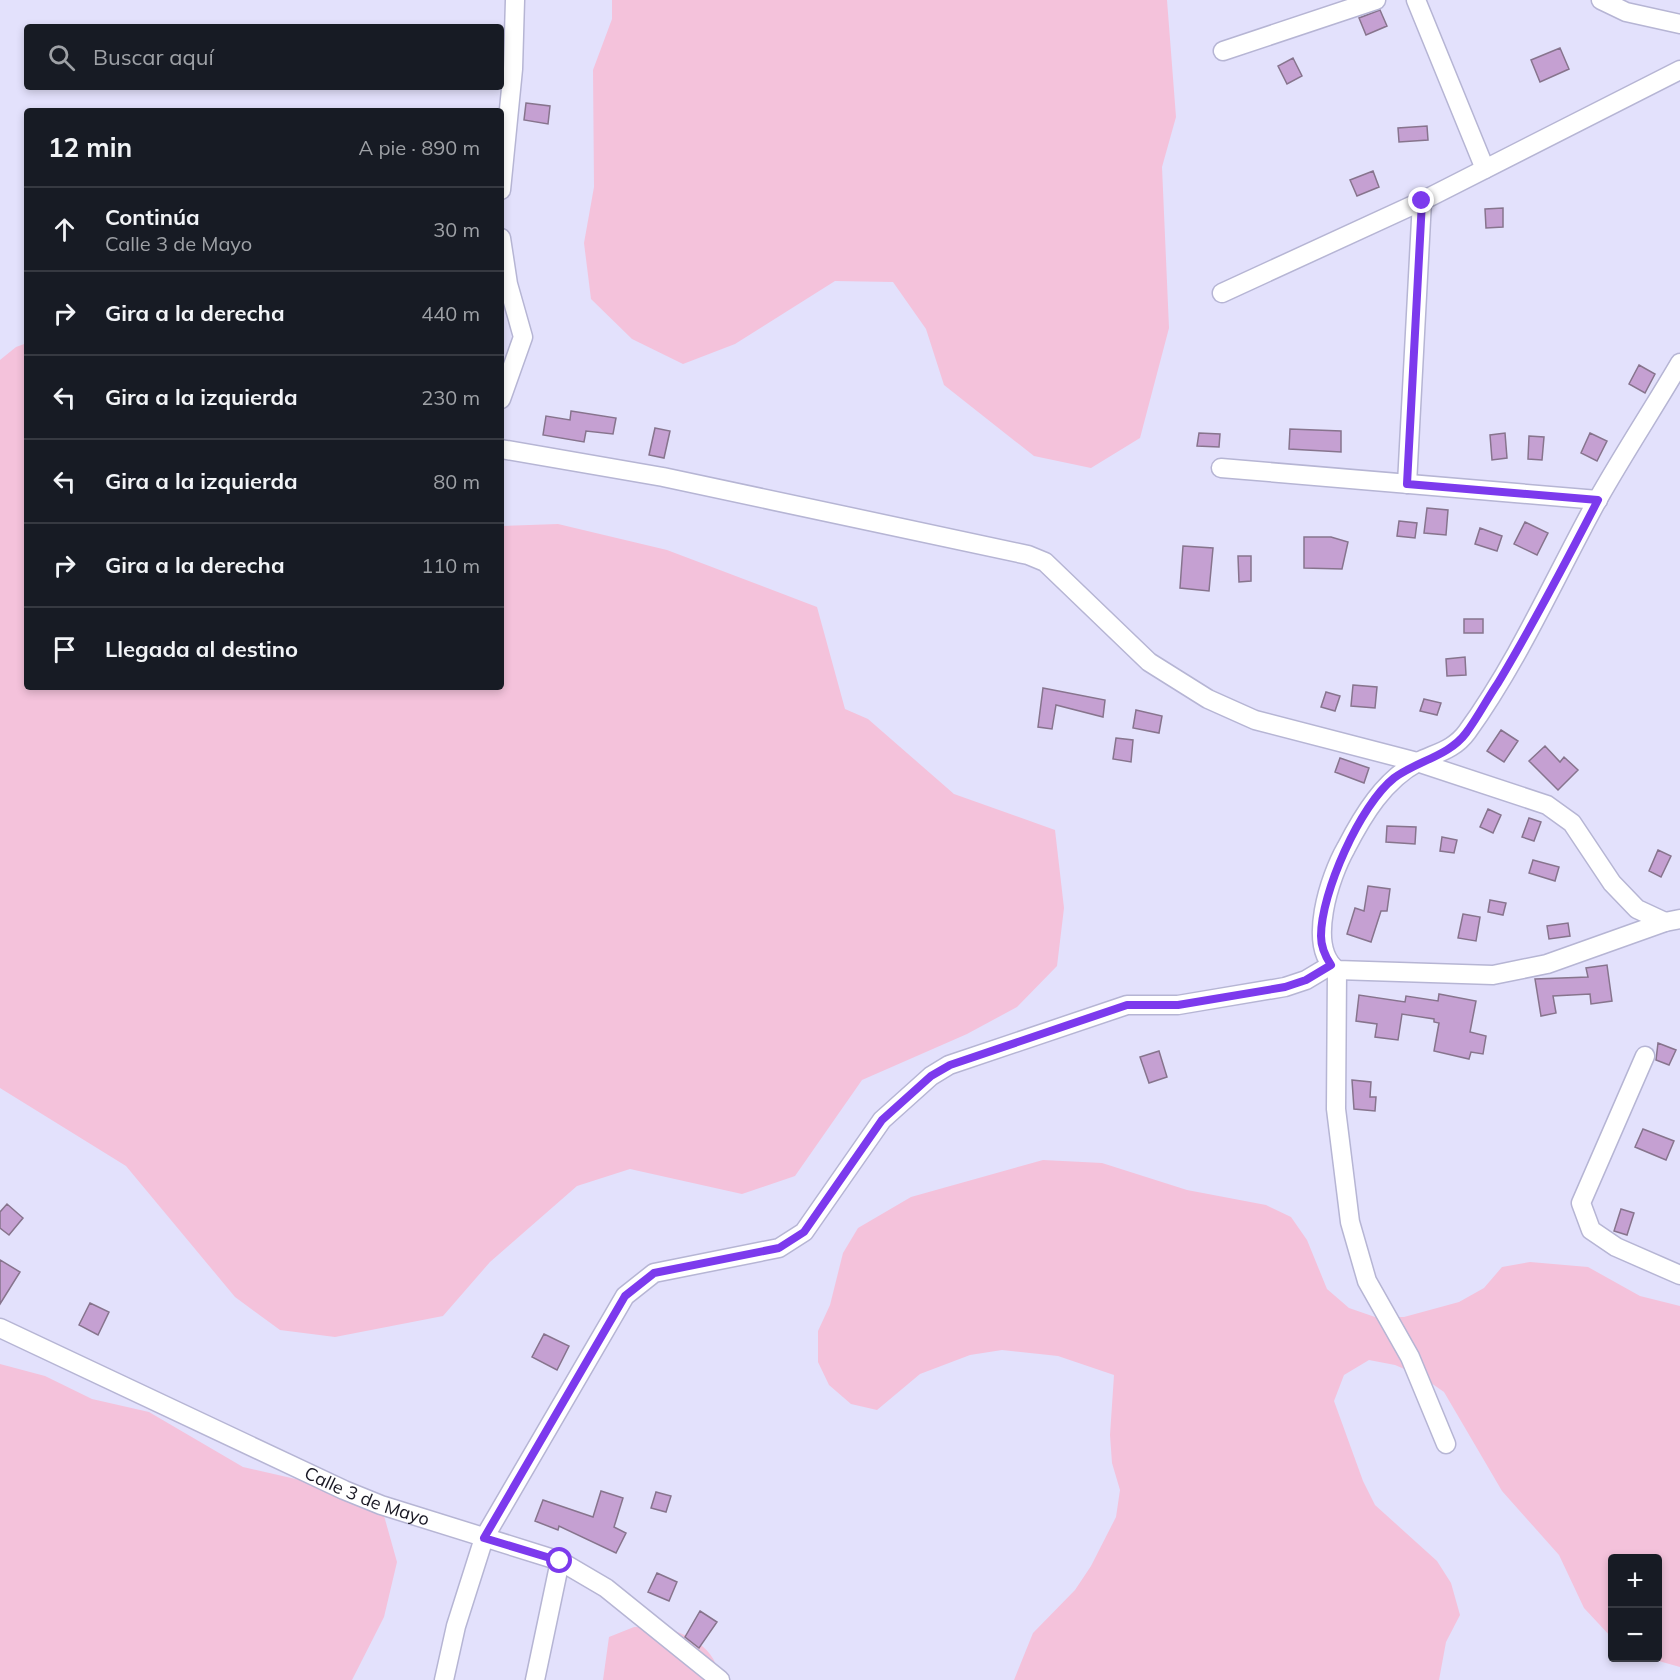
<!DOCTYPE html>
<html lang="es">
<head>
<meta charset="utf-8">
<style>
  :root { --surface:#171b24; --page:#242831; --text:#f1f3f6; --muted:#9ea1a6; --line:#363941 }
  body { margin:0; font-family:Mulish,sans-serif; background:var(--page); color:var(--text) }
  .controls { position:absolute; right:18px; bottom:18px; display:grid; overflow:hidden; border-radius:6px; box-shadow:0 3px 9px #0003 }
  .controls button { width:54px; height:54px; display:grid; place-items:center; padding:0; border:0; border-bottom:2px solid var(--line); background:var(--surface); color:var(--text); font:30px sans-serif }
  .stop { position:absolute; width:18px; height:18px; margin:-14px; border:4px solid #7c3aed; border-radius:50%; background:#fff }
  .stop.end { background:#7c3aed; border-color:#fff; box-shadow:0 2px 6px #0008 }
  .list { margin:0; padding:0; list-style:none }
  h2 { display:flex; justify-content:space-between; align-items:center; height:78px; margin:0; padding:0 24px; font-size:26px }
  h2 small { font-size:20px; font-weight:400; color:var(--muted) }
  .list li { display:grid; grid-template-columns:39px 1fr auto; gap:18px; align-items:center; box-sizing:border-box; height:84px; padding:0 24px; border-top:2px solid var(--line) }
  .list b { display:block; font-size:22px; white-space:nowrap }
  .list p { margin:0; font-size:20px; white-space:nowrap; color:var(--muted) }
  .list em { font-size:20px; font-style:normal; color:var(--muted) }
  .icon { flex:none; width:33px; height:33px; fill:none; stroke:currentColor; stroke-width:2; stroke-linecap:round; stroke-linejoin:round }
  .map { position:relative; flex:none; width:1680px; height:1680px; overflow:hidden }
  .search { position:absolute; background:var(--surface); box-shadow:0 3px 9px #0003; left:24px; top:24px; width:480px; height:66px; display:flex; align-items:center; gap:15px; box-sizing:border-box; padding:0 21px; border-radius:6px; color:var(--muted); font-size:22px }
  .panel { position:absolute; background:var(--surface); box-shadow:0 3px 9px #0003; left:24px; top:108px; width:480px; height:582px; border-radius:6px }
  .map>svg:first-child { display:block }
</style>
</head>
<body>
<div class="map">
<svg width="1680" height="1680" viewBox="0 0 1680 1680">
  <rect width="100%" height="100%" fill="#e3e1fc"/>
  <path fill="#f4c2db" d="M612,0H1167L1176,117L1162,167L1169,328L1140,438L1091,468L1034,456L944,385L926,329L893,282L835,281L735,344L683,364L632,339L591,299L584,243L594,187L593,70L612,19Z
    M27,343V687H501V526L558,524L667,550L817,607L845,709L868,719L954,794L1055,830L1064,908L1057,966L1017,1007L967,1034L862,1080L795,1176L742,1194L630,1169L577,1186L490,1262L443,1316L335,1337L280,1330L235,1297L126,1166L0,1088V360L16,347Z
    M1043,1160L1102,1163L1187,1190L1266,1205L1291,1217L1307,1240L1327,1289L1349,1308L1375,1317H1404L1459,1302L1484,1288L1502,1267L1530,1262L1588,1267L1640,1296L1680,1306V1667L1648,1658H1658V1558H1612V1638L1584,1608L1559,1555L1502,1491L1444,1392L1421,1376L1395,1365L1369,1360L1344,1375L1334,1401L1363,1481L1375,1505L1437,1561L1451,1583L1460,1615L1446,1642L1439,1680H1014L1033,1633L1075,1590L1091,1566L1116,1517L1120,1490L1112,1463L1110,1435L1114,1375L1058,1356L1002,1350L970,1355L920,1374L877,1410L851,1404L829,1385L818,1362V1331L830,1305L843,1253L858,1228L911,1197Z
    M0,1364L45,1376L92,1399L149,1412L243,1467L344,1490L381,1505L397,1562L384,1617L352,1680H0Z
    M660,1626C687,1634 718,1647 719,1680H603L609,1637L634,1627Z"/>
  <path fill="#c5a0d2" stroke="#87748d" stroke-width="1.5" d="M1380,10L1387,26L1366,35L1359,18Z
    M1560,48L1569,69L1540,82L1531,60Z
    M1293,58L1302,76L1287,84L1278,66Z
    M526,103L550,106L548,124L524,120Z
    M1427,126L1428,140L1399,142L1398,128Z
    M1373,171L1379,187L1357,196L1350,180Z
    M1503,208V227L1486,228L1485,209Z
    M1639,365L1655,374L1645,393L1629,384Z
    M571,411L616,418L613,434L586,431L584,442L543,435L546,416L570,420Z
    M655,428L670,431L664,458L649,455Z
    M1290,429L1341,431V452L1289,449Z
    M1199,433L1220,434L1219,447L1197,446Z
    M1505,433L1507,458L1492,460L1490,435Z
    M1590,433L1607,441L1597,461L1581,453Z
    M1529,436L1544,437L1542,460L1528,459Z
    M1427,508L1448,510L1446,535L1424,533Z
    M1399,521L1417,523L1415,538L1397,536Z
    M1525,522L1548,533L1537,555L1514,544Z
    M1480,528L1502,536L1497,551L1475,544Z
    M1304,537H1331L1348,542L1342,569L1304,568Z
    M1183,546L1213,548L1209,591L1180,588Z
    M1238,556H1251V581L1239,582Z
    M1464,619H1483V633H1464Z
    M1465,657L1466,675L1447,676L1446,659Z
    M1353,685L1377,687L1375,708L1351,706Z
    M1043,688L1105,700L1103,717L1056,705L1052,729L1038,727Z
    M1326,692L1340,696L1335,711L1321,707Z
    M1424,699L1441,703L1437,715L1420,711Z
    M1136,710L1162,716L1159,733L1133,728Z
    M1501,730L1518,741L1504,762L1487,751Z
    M1116,738L1133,740L1131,762L1113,759Z
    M1545,746L1560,762L1564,757L1578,770L1558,790L1529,761Z
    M1340,758L1369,768L1364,783L1335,772Z
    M1488,809L1501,815L1493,833L1480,827Z
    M1529,818L1541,822L1534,841L1522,837Z
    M1387,826L1416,827L1415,844L1386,842Z
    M1442,837L1457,840L1454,853L1440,851Z
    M1658,850L1671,856L1661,877L1649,871Z
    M1533,860L1559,867L1555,881L1529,873Z
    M1368,886L1390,889L1387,911H1381L1371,942L1347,934L1355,908L1364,911Z
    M1490,900L1506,903L1503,915L1488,912Z
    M1463,914L1480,917L1476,941L1458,938Z
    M1568,923L1570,936L1549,939L1547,926Z
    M1607,965L1612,1001L1591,1004L1590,994L1553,996L1556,1013L1541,1016L1535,979L1588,977L1586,968Z
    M1439,994L1476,1001L1470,1032L1486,1036L1483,1054L1471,1052L1469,1059L1434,1051L1439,1023L1434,1022V1019L1402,1014L1398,1040L1375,1037L1377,1024L1356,1021L1359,995L1405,1002L1406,996L1438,1001Z
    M1658,1043L1676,1050L1669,1065L1656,1060Z
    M1159,1051L1167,1077L1149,1083L1140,1057Z
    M1352,1080L1371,1082L1370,1097H1376L1375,1111L1354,1109Z
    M1643,1129L1674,1141L1666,1160L1635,1147Z
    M7,1204L23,1218L9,1235L0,1228V1212Z
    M1621,1209L1634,1213L1627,1235L1614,1231Z
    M0,1260L20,1272L0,1304Z
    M90,1303L109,1312L98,1335L79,1325Z
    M544,1334L569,1346L557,1370L532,1357Z
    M601,1491L623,1498L614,1527L626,1533L616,1553L559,1526L558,1530L535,1521L543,1500L593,1517Z
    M656,1492L671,1496L666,1512L651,1508Z
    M657,1573L677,1582L669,1601L648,1592Z
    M700,1611L717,1622L699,1648L685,1637Z"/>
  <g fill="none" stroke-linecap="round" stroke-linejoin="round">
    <defs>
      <g id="street">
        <path d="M1416,0L1485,169"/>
        <path d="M1601,0L1626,12L1680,24"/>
        <path d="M1223,51L1376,0"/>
        <path d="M501,190L513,69L515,0"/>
        <path d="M501,238L508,284L523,337L501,399"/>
        <path d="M1222,293L1422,201L1680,70"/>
        <path d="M1680,363C1653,409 1624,453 1598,499C1555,577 1519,660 1467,732C1454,750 1436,753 1418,762C1384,780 1363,815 1346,848C1330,876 1306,947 1337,970L1493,975L1547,964L1665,922L1680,919"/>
        <path d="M501,449L663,477L1028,555L1045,562L1149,662L1208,699L1255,720L1417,762L1547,805L1572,823L1612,883L1637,909L1665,922"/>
        <path d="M1221,468L1598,500"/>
        <path d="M1407,484L1422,201"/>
        <path d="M1337,970L1336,1109L1350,1222L1367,1281L1410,1357L1446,1444"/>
        <path d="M1645,1056L1581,1203L1591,1230L1616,1247L1680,1275"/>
        <path id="s1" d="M0,1328L344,1490L381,1505L560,1561L606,1588L720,1680"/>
        <path d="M444,1680L456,1626L484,1538L625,1296L654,1273L779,1248L804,1232L882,1120L931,1076L949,1065L1127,1005H1178L1285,987L1306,980L1331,965"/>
        <path d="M535,1680L560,1561"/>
      </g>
    </defs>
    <use href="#street" stroke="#b6b5d4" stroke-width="21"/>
    <use href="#street" stroke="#fff" stroke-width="18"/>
  </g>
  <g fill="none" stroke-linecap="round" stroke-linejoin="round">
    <path stroke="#7c3aed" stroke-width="8" d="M560,1561L484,1538L625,1296L654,1273L779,1248L804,1232L882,1120L931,1076L950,1065L1127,1005H1178L1285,987L1306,980L1331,965C1325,956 1321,947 1321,936C1321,893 1360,805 1394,778C1417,761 1449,756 1466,733C1478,717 1487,699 1498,683C1534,623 1566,562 1598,500L1407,484L1422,201"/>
  </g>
  <g text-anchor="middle" stroke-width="4.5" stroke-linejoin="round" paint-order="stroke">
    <g font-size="18" fill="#191824" stroke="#fff">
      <text dy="6" stroke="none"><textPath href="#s1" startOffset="404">Calle 3 de Mayo</textPath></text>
    </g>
  </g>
</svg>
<div class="controls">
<button>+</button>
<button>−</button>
</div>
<div class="stop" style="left:560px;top:1561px"></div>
<div class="stop end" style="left:1422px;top:201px"></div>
<div class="search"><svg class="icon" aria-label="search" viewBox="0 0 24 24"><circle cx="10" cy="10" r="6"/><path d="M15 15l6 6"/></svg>Buscar aquí</div>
<section class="panel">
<h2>12 min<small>A pie · 890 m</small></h2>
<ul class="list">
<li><svg class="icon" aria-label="ahead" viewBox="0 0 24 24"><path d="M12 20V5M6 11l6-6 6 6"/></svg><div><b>Continúa</b><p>Calle 3 de Mayo</p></div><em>30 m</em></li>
<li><svg class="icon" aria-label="right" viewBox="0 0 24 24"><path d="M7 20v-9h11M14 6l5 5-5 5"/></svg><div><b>Gira a la derecha</b></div><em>440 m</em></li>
<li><svg class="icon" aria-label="left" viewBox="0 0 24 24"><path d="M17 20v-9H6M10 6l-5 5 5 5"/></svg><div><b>Gira a la izquierda</b></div><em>230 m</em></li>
<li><svg class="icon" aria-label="left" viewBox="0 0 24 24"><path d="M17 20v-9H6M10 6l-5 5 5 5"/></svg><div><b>Gira a la izquierda</b></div><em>80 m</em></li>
<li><svg class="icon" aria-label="right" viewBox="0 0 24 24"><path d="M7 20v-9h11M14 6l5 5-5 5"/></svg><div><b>Gira a la derecha</b></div><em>110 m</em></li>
<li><svg class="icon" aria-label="arrive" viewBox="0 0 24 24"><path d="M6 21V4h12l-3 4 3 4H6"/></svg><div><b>Llegada al destino</b></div></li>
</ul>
</section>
</div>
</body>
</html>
